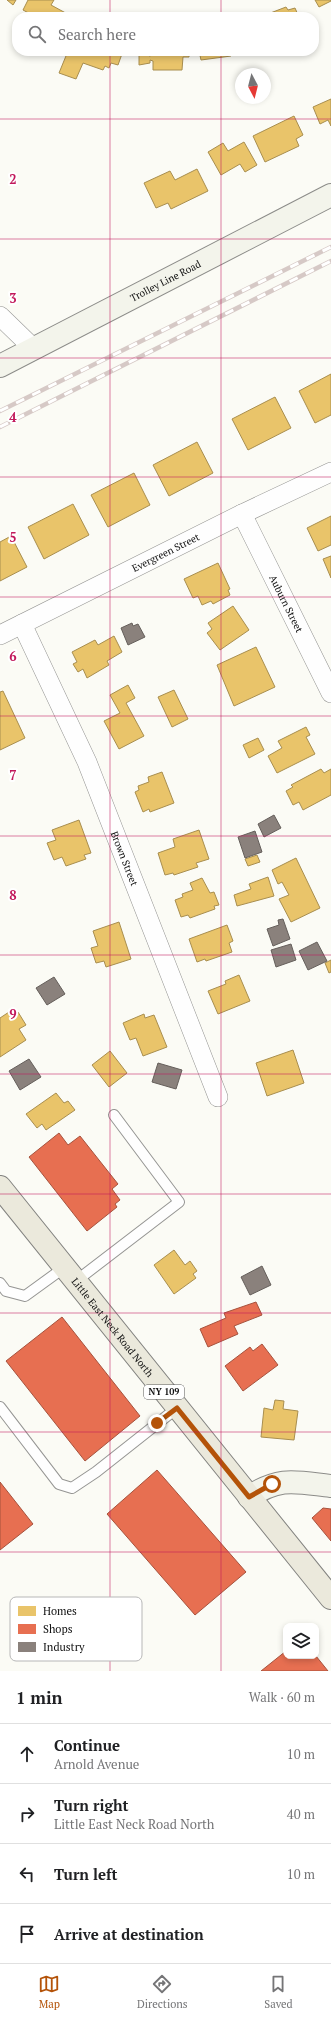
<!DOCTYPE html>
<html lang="en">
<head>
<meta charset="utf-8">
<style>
  :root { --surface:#fff; --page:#f2f2f2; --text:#202124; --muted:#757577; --line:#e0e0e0; --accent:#b45309 }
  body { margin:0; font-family:"PT Serif",serif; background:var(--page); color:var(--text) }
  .controls { position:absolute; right:12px; bottom:12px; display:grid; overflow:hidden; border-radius:8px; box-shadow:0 2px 6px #0003 }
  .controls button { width:36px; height:36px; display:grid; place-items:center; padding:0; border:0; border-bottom:1px solid var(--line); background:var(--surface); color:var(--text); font:20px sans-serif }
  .compass { position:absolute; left:235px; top:68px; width:36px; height:36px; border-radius:50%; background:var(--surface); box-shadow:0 2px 6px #0003; rotate:173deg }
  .stop { position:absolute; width:12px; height:12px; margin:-9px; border:3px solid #b45309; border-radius:50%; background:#fff }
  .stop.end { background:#b45309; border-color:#fff; box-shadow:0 1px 4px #0008 }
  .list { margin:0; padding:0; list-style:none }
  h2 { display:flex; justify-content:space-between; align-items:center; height:52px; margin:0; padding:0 16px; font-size:17px }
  h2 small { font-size:13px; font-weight:400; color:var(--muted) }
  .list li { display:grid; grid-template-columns:26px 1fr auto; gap:12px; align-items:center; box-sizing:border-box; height:60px; padding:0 16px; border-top:1px solid var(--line) }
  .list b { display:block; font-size:15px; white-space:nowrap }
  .list p { margin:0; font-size:13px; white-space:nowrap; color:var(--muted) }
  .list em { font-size:13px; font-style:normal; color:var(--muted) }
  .icon { flex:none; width:22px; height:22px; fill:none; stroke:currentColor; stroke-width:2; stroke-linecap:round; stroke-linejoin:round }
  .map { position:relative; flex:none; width:331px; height:1671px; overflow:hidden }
  .search { position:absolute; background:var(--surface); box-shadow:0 2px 6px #0003; left:12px; right:12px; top:12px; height:44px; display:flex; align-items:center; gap:10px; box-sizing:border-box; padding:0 14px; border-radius:16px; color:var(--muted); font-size:15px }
  .sheet { height:292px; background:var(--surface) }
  nav { display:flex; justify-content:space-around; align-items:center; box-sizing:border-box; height:56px; border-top:1px solid var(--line); background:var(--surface); font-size:11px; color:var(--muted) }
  nav a { display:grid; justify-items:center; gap:2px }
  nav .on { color:var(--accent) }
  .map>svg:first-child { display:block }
</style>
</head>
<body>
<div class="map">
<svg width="331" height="1671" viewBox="0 0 331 1671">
  <rect width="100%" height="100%" fill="#fbfbf5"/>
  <path fill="#e9c46a" stroke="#a88e4f" d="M7,0H16L13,5Z
    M28,0H54L51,5L73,17H36L23,10Z
    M315,0H331V1L319,7Z
    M286,7L288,10L295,8L299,17H260Z
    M244,15L245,17H230Z
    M68,51H123L118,65L111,63L109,68L105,66L103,70L83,63L76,79L59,73Z
    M154,51H189V57H183L182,70H153V61L150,60V63L139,65V54L149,53V56L154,55Z
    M199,51H231V56L201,60Z
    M331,99V126L328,120L320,124L313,107Z
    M294,116L303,135L296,139L299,146L265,162L253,136Z
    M244,142L257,165L245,172L240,164L221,175L208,152L223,143L228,151Z
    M197,169L208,191L171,209L168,203L156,208L144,183L170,171L175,180Z
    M331,374V415L315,423L299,391Z
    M275,397L291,428L248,450L232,419Z
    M197,442L213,473L169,496L153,465Z
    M134,473L150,505L108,527L91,495Z
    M73,504L89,535L44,559L28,527Z
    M331,516V545L318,551L307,528Z
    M11,536L27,567L0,581V542Z
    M331,556V578L323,559Z
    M218,563L230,589L228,590L230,595L213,604L211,601L202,605L198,596L193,598L184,579Z
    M233,606L249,630L220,650L207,633L212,629L208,623Z
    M114,636L122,652L107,661L109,665L87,678L83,669L78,672L73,664L77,662L72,652L95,640L98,645Z
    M256,647L275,687L234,706L217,665Z
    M128,685L135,698L126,703L144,736L119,749L104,721L120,713L110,695Z
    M174,690L188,719L172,727L158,697Z
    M3,691L25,738L0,750V692Z
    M306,727L310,735L306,737L315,754L277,773L268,756L282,748L278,741Z
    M258,738L264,750L249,758L243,745Z
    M321,769L324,773L331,769V795L303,810L299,802L293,805L286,791L293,787L291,785Z
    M162,772L174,803L150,812L149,809L143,812L135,792L139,790L138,786L149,782L148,777Z
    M79,820L91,853L84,855L86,859L66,866L62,857L54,860L47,843L56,840L52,830Z
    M199,830L209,859L196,863L198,867L174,875L173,873L165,875L158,853L175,847L173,839Z
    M257,855L260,862L248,866L245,859Z
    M296,858L320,908L291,922L279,899L289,895L282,882L278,884L272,870Z
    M268,877L274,896L237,906L234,895L251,889L249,884Z
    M202,878L210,893L214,892L219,905L214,906L215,909L190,918L188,915L181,917L175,900L183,897L182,894L193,890L190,883Z
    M119,922L131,959L106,967L104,961L96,963L91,948L98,946L93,931Z
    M227,925L233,941L229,943L232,952L206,961L205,959L197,962L189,939Z
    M331,960V972L329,973L325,963Z
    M239,975L250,1001L218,1014L208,991L226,984L225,981Z
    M9,1012L12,1016L18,1012L26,1025L19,1029L26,1040L0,1057V1018Z
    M144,1014L145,1018L154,1015L167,1047L143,1056L136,1038L130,1040L123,1023Z
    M293,1050L304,1083L267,1096L256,1063Z
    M110,1051L127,1073L109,1087L92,1065Z
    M56,1093L64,1103L68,1101L75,1110L46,1130L42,1124L37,1128L26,1114Z
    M174,1250L185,1265L190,1261L197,1271L193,1274L196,1278L174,1294L154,1265Z
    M275,1400L284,1401L283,1409L298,1411L294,1440L261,1437L264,1408L273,1410Z"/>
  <path fill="#e76f51" stroke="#a6523d" d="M59,1133L68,1145L80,1136L118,1184L112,1189L120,1200L115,1204L117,1207L87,1231L29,1157Z
    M256,1302L262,1315L234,1326L238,1334L208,1347L200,1329L226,1318L224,1313Z
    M62,1317L140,1416L85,1461L6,1361Z
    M262,1344L278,1365L243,1391L225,1366L250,1347L253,1351Z
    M157,1470L246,1572L195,1615L107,1514Z
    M0,1482L33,1524L0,1550Z
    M323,1508L331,1509V1541L312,1518Z
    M286,1651V1656H316L328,1671H261Z"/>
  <path fill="#8a817c" stroke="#655f5b" d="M132,623L133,626L138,624L145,637L128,645L121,628Z
    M274,815L281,828L264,837L258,824Z
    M255,831L262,852L245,858L238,837Z
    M283,919L290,939L273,946L267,929L279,925L278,920Z
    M317,942L327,961L308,970L299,951Z
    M291,944L296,960L276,967L271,950Z
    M54,977L65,994L47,1005L36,988Z
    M29,1059L41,1077L20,1090L9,1071Z
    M158,1063L182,1070L176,1089L152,1082Z
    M262,1266L271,1285L250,1295L241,1277Z"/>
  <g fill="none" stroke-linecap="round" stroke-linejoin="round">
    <defs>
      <path id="lane" d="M76,1281L179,1202L114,1115
        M0,1283L6,1291L25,1296L65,1267
        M0,1407L59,1484L72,1488L96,1472L177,1408"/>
      <g id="street">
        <path d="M0,316L34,349"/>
        <path id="s1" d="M242,514L331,693"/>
        <path id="s2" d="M22,624L87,762L218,1097"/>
        <path id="s3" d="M0,635L242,514L331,472"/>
      </g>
      <g id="secondary">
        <path id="s4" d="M0,366L331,195"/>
        <path d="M249,1497C280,1476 296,1482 331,1486"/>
      </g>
      <g id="primary">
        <path id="s5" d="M0,1187L331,1598"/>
      </g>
    </defs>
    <use href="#lane" stroke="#959593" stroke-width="12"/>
    <use href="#street" stroke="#959593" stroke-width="20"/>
    <use href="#secondary" stroke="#8c8c89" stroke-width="24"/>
    <use href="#primary" stroke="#838380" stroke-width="24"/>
    <use href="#lane" stroke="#fefefe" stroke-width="10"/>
    <use href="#street" stroke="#fefefe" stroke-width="19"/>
    <use href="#secondary" stroke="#f3f4eb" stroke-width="22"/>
    <use href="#primary" stroke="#ebe9dc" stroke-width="22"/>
    <defs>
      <path id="rail" d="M0,411L331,247
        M0,427L331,261"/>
    </defs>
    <use href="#rail" stroke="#d6c9c6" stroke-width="4.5"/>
    <use href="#rail" stroke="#fff" stroke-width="3" stroke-dasharray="9" stroke-linecap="butt"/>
  </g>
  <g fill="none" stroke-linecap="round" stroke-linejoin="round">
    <path stroke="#b45309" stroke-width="5" d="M157,1423L177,1408L249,1497L272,1484"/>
  </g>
  <path fill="none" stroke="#c2185b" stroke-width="1" stroke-opacity="0.55" d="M110,0V17M221,0V17M110,51V1671M221,51V1671M0,119H331M0,239H331M0,358H331M0,477H331M0,597H331M0,716H331M0,836H331M0,955H331M0,1074H331M0,1194H331M0,1313H331M0,1432H331M0,1552H331"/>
  <g text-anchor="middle" stroke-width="4" stroke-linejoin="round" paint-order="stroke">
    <rect fill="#fff" stroke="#575757" stroke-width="1" x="144" y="1385" width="40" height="14" rx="3"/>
    <g font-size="9" font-weight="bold" fill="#0f0f0f">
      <text x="164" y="1395">NY 109</text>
    </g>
    <g font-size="10" fill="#0f0f0f" stroke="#fff">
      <text dy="4" stroke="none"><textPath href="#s4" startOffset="186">Trolley Line Road</textPath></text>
      <text dy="4" stroke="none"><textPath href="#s3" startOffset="185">Evergreen Street</textPath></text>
      <text dy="4" stroke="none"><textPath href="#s1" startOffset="100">Auburn Street</textPath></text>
      <text dy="4" stroke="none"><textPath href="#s2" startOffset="256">Brown Street</textPath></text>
      <text dy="4" stroke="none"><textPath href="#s5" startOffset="180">Little East Neck Road North</textPath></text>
    </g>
  </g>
  <rect x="10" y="1597" width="132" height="64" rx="6" fill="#fff" stroke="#b7b7b7" stroke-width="1"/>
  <rect x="18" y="1606" width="18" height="10" fill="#e9c46a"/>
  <rect x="18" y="1624" width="18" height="10" fill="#e76f51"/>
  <rect x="18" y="1642" width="18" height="10" fill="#8a817c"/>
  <g font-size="11" fill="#0f0f0f">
    <text x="43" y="1615">Homes</text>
    <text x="43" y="1633">Shops</text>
    <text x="43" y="1651">Industry</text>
  </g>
  <g font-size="13" text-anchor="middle" font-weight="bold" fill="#c2185b" stroke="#fff" stroke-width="4" stroke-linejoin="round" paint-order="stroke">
    <text x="13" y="184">2</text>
    <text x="13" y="303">3</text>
    <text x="13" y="422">4</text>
    <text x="13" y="542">5</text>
    <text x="13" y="661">6</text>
    <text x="13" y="780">7</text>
    <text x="13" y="900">8</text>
    <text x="13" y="1019">9</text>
  </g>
</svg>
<div class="controls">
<button><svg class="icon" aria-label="layers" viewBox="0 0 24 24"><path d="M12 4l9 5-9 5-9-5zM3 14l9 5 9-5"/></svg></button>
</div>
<svg class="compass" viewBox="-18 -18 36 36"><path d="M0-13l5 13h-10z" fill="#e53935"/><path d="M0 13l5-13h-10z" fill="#757577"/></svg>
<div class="stop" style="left:272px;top:1484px"></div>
<div class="stop end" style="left:157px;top:1423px"></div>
<div class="search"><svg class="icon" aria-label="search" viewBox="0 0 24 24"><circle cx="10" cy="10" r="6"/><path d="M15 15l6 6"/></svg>Search here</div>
</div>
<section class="sheet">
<h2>1 min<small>Walk · 60 m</small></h2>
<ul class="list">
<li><svg class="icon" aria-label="ahead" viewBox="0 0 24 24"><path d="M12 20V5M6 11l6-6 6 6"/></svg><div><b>Continue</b><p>Arnold Avenue</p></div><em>10 m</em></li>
<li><svg class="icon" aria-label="right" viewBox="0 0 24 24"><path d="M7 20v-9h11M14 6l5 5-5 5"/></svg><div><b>Turn right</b><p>Little East Neck Road North</p></div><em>40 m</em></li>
<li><svg class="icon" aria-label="left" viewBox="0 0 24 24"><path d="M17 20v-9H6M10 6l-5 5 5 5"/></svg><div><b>Turn left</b></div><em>10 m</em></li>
<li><svg class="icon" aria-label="arrive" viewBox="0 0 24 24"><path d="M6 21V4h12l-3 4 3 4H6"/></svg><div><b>Arrive at destination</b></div></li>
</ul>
</section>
<nav>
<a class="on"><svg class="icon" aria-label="map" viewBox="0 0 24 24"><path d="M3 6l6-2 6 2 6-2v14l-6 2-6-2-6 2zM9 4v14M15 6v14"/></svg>Map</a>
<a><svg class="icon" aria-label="directions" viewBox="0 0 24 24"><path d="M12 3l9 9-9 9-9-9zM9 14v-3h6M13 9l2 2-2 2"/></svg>Directions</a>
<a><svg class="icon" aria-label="saved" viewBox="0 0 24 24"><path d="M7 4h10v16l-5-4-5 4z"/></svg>Saved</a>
</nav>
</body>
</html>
